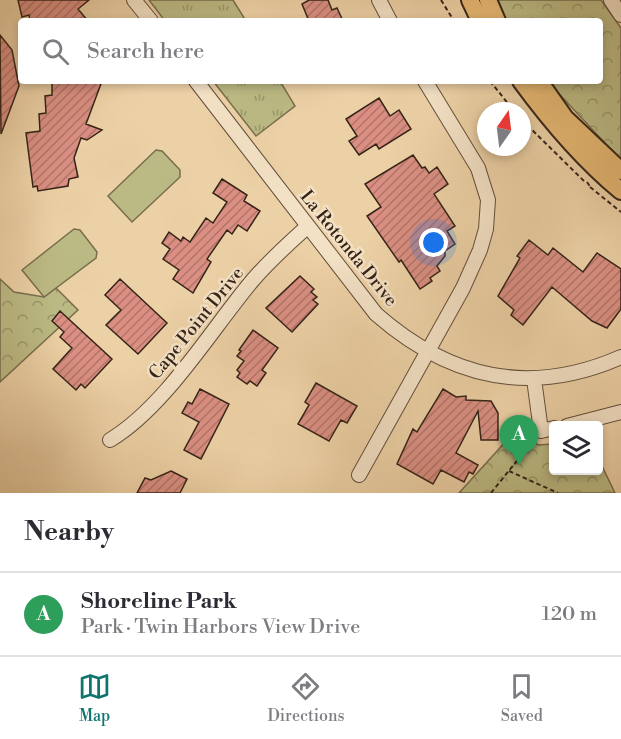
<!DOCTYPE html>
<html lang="en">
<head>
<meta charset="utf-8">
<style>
  :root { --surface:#fff; --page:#f7f7f7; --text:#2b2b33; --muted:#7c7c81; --line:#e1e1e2; --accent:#0f766e }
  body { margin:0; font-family:"Libre Bodoni",serif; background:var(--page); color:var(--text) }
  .controls { position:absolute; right:18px; bottom:18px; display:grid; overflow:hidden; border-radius:6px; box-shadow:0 3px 9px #0003 }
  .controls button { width:54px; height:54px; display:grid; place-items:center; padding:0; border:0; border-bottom:2px solid var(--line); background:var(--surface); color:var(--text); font:30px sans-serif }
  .compass { position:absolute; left:477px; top:102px; width:54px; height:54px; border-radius:50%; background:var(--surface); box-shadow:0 3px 9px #0003; rotate:14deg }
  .you { position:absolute; left:434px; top:243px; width:21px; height:21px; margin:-15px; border:4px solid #fff; border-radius:50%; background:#1a73e8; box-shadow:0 0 0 9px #1a73e833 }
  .badge { display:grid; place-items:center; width:39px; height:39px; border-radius:50%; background:var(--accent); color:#fff; font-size:20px; font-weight:700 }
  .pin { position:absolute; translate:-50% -50px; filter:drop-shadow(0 2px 3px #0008) }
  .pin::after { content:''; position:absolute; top:32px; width:21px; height:18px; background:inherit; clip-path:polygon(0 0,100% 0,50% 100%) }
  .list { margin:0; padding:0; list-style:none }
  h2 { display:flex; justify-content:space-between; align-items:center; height:78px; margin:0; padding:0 24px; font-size:26px }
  h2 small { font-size:20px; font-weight:400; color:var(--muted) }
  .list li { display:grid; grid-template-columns:39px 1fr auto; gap:18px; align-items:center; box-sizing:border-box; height:84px; padding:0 24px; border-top:2px solid var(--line) }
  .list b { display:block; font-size:22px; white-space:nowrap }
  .list p { margin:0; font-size:20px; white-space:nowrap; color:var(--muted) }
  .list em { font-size:20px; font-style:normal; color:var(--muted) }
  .icon { flex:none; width:33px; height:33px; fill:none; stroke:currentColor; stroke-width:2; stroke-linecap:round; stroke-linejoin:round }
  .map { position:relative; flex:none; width:621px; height:493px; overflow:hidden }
  .search { position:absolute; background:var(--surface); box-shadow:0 3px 9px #0003; left:18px; right:18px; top:18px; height:66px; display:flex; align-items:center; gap:15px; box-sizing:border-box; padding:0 21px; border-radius:6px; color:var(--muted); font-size:22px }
  .sheet { height:162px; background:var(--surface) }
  nav { display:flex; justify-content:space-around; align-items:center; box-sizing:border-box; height:84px; border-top:2px solid var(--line); background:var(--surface); font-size:16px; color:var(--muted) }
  nav a { display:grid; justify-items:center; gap:3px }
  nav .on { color:var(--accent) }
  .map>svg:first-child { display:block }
</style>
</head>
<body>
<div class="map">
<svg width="621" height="493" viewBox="0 0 621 493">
  <defs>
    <pattern id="grass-tufts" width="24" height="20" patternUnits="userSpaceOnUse" patternTransform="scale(1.5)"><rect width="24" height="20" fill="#bcba84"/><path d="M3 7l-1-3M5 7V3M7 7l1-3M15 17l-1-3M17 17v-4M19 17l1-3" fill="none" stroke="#9a976b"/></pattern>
    <pattern id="park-crowns" width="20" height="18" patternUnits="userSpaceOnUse" patternTransform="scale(1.5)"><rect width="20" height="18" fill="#bcba84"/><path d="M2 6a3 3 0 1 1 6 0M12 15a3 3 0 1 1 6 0" fill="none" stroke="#9a976b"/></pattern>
    <pattern id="building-hatch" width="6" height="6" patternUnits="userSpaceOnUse" patternTransform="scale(1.5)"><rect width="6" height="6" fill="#da8f82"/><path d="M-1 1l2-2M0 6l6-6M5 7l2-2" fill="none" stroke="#b27469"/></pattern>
  </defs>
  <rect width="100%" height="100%" fill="#edd1a6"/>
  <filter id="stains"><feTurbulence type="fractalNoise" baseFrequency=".00333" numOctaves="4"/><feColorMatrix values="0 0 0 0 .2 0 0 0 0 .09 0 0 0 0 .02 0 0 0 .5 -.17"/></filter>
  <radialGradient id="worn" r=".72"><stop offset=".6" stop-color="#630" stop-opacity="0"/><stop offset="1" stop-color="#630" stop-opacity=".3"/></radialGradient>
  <path fill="url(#grass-tufts)" stroke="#786e4e" stroke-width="1.5" d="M149,0H233L246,21H165Z
    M213,81H280L295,106L256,136Z"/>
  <path fill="url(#park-crowns)" stroke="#786e4e" stroke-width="1.5" d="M495,0H601L621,28V160L547,81H600V21H506Z
    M0,279L14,292L44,297L56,288L78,310L0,382Z
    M523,434L538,445L553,444L554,470H598L599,460L615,493H459L508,439Z"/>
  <path fill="#bcba84" stroke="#786e4e" stroke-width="1.5" d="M156,150L162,151L180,170V177L132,222L108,196Z
    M74,229L80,230L97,252L96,258L44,297L22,270Z"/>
  <path fill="url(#building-hatch)" stroke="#352318" stroke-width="1.5" d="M18,0H89L78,9L88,21H30L29,15L22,17Z
    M309,0H328L332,10L337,8L343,21H309L302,4Z
    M0,35L12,50L19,86L1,134Z
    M52,81H102L86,124L102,130L87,140L81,138L74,158L78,177L69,179L68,186L38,191L37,186L33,187L26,133L40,131L39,114L46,113L45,96L52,95Z
    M379,98L390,116L399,110L411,129L379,149L376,144L359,155L349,141L357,136L346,119Z
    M413,155L422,168L425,167L429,173L437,167L448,184L434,194L455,226L447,231L455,244L445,251V256L437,266L440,271L430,278L432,281L420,289L401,260L399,262L367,216L381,207L365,184Z
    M222,179L247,195L244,201L260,211L247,231L238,225L232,234L227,230L207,259L211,262L193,293L173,279L179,270L163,259L170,249L162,243L169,232L181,241L183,237L190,242L206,218L213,223L227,202L213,193Z
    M529,240L548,255L553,248L583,272L597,253L621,269V309L607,328L592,321L552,287L523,325L511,315L514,310L498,296L520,258L517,256Z
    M300,276L314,289L311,292L317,297L313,300L318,304L292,332L266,308Z
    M120,279L167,323L138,354L106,325L121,310L105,295Z
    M60,311L112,359L85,388L81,384L76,390L53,369L72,348L60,337L64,332L52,321Z
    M253,330L278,348L262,370L266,373L257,386L250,381L247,384L237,377L240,373L237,370L244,361L237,356L241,351L239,350Z
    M316,383L357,406L347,423L341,420L329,441L298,424L309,405L305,402Z
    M200,389L229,404L201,459L184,450L199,422L182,413L188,402L192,404Z
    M443,389L456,397L466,396V400L491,401L498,413V440H481L478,411L456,453L478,465L473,474L469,472L464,482L441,470L433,484L397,464L413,429L417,432Z
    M171,471L187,479L180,493H137L145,478L151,480Z"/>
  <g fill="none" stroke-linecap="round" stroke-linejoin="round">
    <defs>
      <path id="minor" d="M134,0L151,21
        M379,0L390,21
        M611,0L621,15
        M196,81L376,314C450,379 530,397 621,357
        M534,379L541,431L554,428
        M567,426L621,412
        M110,440C165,407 211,330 252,281C269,261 289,243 308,226
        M359,475L463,288L480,250L486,229L488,200L478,168L425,81"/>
      <path id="major" d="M470,0L480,21
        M488,0L497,21
        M521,81C551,122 582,159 621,191
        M539,81L565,118L621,171"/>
    </defs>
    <use href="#minor" stroke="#634e3c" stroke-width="16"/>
    <use href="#major" stroke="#352318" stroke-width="20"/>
    <path stroke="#352318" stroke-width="2" stroke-dasharray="4.5 3" stroke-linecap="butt" d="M441,0L454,21
      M490,81L514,111
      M522,120L586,183
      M587,182L591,188
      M590,187L621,212
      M509,471L558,493
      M491,493L532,442"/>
    <use href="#minor" stroke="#f3e1c5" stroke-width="14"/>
    <use href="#major" stroke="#e6b873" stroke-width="16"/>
  </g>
  <g text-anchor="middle" stroke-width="5" stroke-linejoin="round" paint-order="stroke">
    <g font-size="18" fill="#352318" stroke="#f3e1c5">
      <text transform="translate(349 248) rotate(51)" y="6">La Rotonda Drive</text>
      <text transform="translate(196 323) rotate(-51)" y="6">Cape Point Drive</text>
    </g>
  </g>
  <rect width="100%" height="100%" filter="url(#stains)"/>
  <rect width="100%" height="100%" fill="url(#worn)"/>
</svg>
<div class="controls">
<button><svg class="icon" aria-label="layers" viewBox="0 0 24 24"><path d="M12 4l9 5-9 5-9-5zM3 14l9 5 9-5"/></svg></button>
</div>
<svg class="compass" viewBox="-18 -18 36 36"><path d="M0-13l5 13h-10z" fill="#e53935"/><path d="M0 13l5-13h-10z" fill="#7c7c81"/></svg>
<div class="you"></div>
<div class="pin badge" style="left:519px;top:465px;background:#2e9e5b">A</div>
<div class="search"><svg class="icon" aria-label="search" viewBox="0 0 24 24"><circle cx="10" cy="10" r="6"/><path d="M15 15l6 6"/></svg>Search here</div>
</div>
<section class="sheet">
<h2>Nearby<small></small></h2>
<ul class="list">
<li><span class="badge" style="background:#2e9e5b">A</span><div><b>Shoreline Park</b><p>Park · Twin Harbors View Drive</p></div><em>120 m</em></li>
</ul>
</section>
<nav>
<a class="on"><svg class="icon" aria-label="map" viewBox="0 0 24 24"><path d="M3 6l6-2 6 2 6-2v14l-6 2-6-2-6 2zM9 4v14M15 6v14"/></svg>Map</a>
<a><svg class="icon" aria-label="directions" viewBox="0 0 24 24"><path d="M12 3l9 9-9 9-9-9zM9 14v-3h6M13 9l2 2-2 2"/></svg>Directions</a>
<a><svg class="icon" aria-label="saved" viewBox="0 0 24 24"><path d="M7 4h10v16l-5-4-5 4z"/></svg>Saved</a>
</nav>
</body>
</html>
